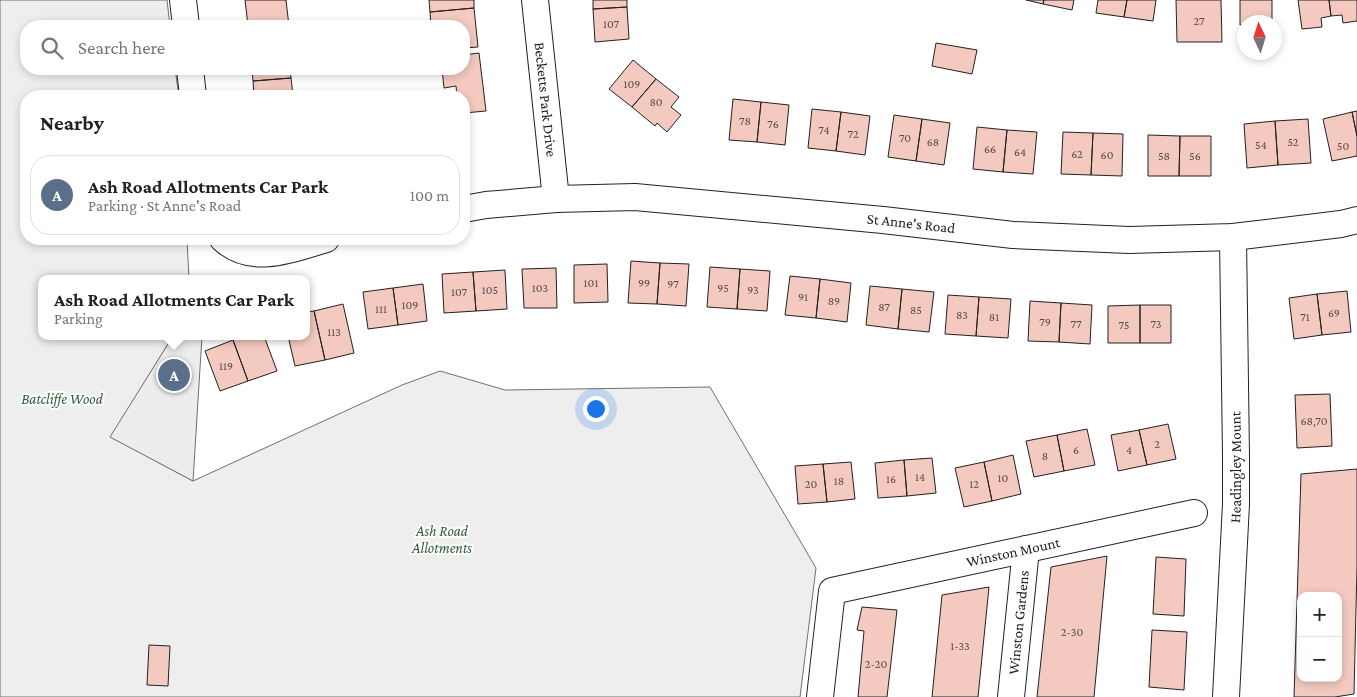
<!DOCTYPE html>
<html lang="en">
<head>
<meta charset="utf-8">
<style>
  :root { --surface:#fff; --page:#f2f2f2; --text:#202124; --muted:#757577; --line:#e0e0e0; --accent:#0f766e }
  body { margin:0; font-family:"Crimson Pro",serif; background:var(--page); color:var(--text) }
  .controls { position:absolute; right:15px; bottom:15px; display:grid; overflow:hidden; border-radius:10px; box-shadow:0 2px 8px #0003 }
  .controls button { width:45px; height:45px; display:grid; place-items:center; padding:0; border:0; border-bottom:1px solid var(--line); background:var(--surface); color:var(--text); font:25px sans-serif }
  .compass { position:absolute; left:1237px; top:15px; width:45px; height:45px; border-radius:50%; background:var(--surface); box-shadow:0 2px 8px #0003; rotate:356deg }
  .you { position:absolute; left:595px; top:408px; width:18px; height:18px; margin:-12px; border:4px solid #fff; border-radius:50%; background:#1a73e8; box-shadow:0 0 0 8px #1a73e833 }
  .badge { display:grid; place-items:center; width:32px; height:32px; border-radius:50%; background:var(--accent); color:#fff; font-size:16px; font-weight:700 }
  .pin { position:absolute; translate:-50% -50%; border:2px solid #fff; box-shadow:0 1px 5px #0006 }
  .popup { position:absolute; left:38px; top:275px; width:272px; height:65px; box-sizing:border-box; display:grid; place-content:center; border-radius:10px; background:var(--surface); filter:drop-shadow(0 1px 4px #0005); font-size:16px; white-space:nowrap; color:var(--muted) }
  .popup b { font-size:19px; color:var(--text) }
  .popup::after { content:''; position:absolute; left:50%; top:100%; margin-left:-10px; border:10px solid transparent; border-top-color:var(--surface) }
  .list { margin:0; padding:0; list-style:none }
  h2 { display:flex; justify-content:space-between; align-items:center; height:65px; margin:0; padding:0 20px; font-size:21px }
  h2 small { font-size:16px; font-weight:400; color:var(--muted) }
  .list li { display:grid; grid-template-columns:32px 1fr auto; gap:15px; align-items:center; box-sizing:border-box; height:80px; margin:0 10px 10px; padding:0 10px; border:1px solid var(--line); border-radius:20px }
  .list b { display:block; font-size:19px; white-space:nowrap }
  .list p { margin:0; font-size:16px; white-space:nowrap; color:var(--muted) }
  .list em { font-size:16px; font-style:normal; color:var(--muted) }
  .icon { flex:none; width:28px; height:28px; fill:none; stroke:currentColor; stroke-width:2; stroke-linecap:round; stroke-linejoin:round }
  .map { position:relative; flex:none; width:1357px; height:697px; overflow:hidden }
  .search { position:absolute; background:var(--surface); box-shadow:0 2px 8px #0003; left:20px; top:20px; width:450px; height:55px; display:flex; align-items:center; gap:12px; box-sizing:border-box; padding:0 18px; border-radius:20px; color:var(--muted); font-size:19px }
  .panel { position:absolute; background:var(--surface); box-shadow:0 2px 8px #0003; left:20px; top:90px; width:450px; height:155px; border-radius:20px }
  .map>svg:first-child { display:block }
</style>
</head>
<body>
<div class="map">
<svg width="1357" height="697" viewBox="0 0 1357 697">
  <rect width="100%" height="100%" fill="#fff"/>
  <path fill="#eee" stroke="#6f6f6f" d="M0,0H167L170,26H26V69H175L179,96H26V239H187L189,279H41V336H173L111,437L193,481L402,385L440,371L505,390L710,387L816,568L800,697H0Z"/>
  <path fill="#ededed" stroke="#6f6f6f" d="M173,336H202L193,481L110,437Z"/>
  <path fill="#f3c9c0" stroke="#222" fill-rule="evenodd" d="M245,0H286L289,26H248Z
    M429,0H474V8L430,12Z
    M593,0H627V7L593,9Z
    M1026,0H1044L1043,4Z
    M1044,0H1074L1072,10L1043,4Z
    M1098,0H1127L1124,17L1096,13Z
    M1127,0H1156L1153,21L1124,17Z
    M1176,0H1221L1222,42H1177Z
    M1240,0H1272V22H1244V25H1240Z
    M1298,0H1329L1331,16L1321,18L1322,27L1302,29Z
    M1329,0H1357V21L1343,23L1342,15L1331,16Z
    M627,7L629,39L595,42L593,9Z
    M474,8L478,47L464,48V26H431L430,12Z
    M936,43L977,50L972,74L932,66Z
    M479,53L486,111L464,113V96H457L456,86L444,88L442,69H464V55Z
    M633,60L656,79L632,107L609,89Z
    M252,69H290L291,78L253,81Z
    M291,78L293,96H254L253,81Z
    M656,79L679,97L671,107L681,115L667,132L657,123L655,126L632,107Z
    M733,99L761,102L757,142L729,140Z
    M761,102L789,105L785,145L757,142Z
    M812,109L841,112L836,151L808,148Z
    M1357,111V136L1352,112Z
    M841,112L870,116L865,155L836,151Z
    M1352,112L1357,136V156L1332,161L1323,119Z
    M894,115L922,119L916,161L888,157Z
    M922,119L950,123L944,165L916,161Z
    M1308,119L1311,163L1278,165L1275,121Z
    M1275,121L1278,165L1247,168L1244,124Z
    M977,127L1007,130L1003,172L973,169Z
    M1007,130L1037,132L1033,174L1003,172Z
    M1063,132L1093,133L1091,175L1061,174Z
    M1093,133L1123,134L1122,176L1091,175Z
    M1148,135L1180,136L1179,176H1148Z
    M1180,136H1211V176H1179Z
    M631,261L660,263L657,304L628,303Z
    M660,263L689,264L686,306L657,304Z
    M607,264L608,302L574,303V265Z
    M710,267L740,269L737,309L707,307Z
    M556,268L557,308H524L522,269Z
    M740,269L770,271L767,311L737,309Z
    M505,270L507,309L476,311L473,272Z
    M473,272L476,311L444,313L442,274Z
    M790,276L820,279L816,318L785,315Z
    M820,279L851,283L847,322L816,318Z
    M423,284L427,321L398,325L393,288Z
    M870,286L902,289L898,329L866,325Z
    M393,288L398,325L368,329L363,292Z
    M902,289L934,292L929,332L898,329Z
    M1347,291L1351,332L1322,335L1317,294Z
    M1317,294L1322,335L1294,339L1289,298Z
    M948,295L979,297L976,336L945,334Z
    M979,297L1011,299L1008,338L976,336Z
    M1030,301L1061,303L1059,342L1028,341Z
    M1061,303L1092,305L1090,344L1059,342Z
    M343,304L354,353L325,360L314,311Z
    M1140,305V343H1108V306Z
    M1140,305H1171V343H1140Z
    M314,311L325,360L295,366L288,336H306V312Z
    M245,336H264L277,371L248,381L233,340Z
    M233,340L248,381L220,391L205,351Z
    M1330,394L1332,446L1297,448L1295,395Z
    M1168,424L1176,459L1147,465L1139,430Z
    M1087,429L1095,465L1064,471L1057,435Z
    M1139,430L1147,465L1118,471L1111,435Z
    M1057,435L1064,471L1034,477L1026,441Z
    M1013,455L1021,494L992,501L984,462Z
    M932,458L936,493L907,496L904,460Z
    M904,460L907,496L878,498L875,463Z
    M851,462L855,499L827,502L823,464Z
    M984,462L992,501L964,507L955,468Z
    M823,464L827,502L798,504L795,466Z
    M1357,469V567L1354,694L1335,697H1294L1301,474ZM1301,596H1338V678H1301Z
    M1107,556L1094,697H1037L1051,567Z
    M1156,557L1186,559L1184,616L1153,614Z
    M989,587L978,697H932L942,595Z
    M862,607L897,610L887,697H858L864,631L857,630Z
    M1152,630L1187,632L1184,690L1149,687Z
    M149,645L170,646L168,686L147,685Z"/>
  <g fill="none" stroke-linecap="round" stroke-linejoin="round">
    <defs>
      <g id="minor">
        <path d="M183,0L186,26"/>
        <path id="s1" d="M535,0L556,199"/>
        <path d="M190,69L193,96"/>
        <path id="s2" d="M464,209L486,205L556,199L635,197L883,220L1013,235L1129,240L1233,237L1341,224L1357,220"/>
        <path d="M223,239C252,266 293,249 326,239"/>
        <path id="s3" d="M820,697L832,591L1194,513"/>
        <path id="s4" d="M1011,697L1026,549"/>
        <path id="s5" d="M1226,697L1236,504V457L1233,237"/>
      </g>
    </defs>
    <use href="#minor" stroke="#222" stroke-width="28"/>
    <use href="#minor" stroke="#fff" stroke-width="26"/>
  </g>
  <g text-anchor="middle" stroke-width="4" stroke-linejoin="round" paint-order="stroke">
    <g font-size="12" fill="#564c4a">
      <text x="1199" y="25">27</text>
      <text x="611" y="28">107</text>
      <text x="632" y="88">109</text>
      <text x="656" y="106">80</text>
      <text x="745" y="125">78</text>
      <text x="773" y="128">76</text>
      <text x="824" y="134">74</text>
      <text x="853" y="138">72</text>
      <text x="905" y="142">70</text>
      <text x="933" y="146">68</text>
      <text x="1293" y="146">52</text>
      <text x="1261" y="149">54</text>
      <text x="1343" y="150">50</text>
      <text x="990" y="153">66</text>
      <text x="1020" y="156">64</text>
      <text x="1077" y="158">62</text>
      <text x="1107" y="159">60</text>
      <text x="1164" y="160">58</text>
      <text x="1195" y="160">56</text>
      <text x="591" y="287">101</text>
      <text x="644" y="287">99</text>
      <text x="673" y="288">97</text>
      <text x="540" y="292">103</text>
      <text x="723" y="292">95</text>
      <text x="490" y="294">105</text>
      <text x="753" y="294">93</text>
      <text x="459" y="296">107</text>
      <text x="803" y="301">91</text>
      <text x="834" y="305">89</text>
      <text x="410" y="309">109</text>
      <text x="884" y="311">87</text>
      <text x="381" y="313">111</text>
      <text x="916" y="314">85</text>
      <text x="1334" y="317">69</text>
      <text x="962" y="319">83</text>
      <text x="994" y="321">81</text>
      <text x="1305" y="321">71</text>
      <text x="1045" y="326">79</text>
      <text x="1076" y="328">77</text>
      <text x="1156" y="328">73</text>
      <text x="1124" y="329">75</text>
      <text x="334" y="336">113</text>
      <text x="226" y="370">119</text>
      <text x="1314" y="425">68,70</text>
      <text x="1157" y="448">2</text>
      <text x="1076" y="454">6</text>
      <text x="1129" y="454">4</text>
      <text x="1045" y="460">8</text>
      <text x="920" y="481">14</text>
      <text x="1003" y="482">10</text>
      <text x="891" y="483">16</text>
      <text x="839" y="485">18</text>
      <text x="811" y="488">20</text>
      <text x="974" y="488">12</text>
      <text x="1072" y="636">2-30</text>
      <text x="960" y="650">1-33</text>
      <text x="876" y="668">2-20</text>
    </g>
    <g font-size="15" fill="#222" stroke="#fff">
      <text dy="5" stroke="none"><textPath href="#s1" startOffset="100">Becketts Park Drive</textPath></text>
      <text dy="5" stroke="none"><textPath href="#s2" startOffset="449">St Anne's Road</textPath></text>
      <text dy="5" stroke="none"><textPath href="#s5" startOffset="230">Headingley Mount</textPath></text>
      <text dy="5" stroke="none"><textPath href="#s3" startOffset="292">Winston Mount</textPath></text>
      <text dy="5" stroke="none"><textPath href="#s4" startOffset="75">Winston Gardens</textPath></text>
    </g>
    <g font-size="15" font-style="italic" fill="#2f5e38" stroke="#fff">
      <text x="62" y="404">Batcliffe Wood</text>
      <text x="442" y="536">Ash Road<tspan x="442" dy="17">Allotments</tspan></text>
    </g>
  </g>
</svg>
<div class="controls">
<button>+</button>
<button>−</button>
</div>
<svg class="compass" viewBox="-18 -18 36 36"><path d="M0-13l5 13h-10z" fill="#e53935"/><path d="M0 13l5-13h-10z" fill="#757577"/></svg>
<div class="you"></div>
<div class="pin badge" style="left:174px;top:375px;background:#5c6f8a">A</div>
<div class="popup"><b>Ash Road Allotments Car Park</b>Parking</div>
<div class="search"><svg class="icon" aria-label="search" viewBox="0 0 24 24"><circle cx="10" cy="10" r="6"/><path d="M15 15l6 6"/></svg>Search here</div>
<section class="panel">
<h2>Nearby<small></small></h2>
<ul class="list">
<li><span class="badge" style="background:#5c6f8a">A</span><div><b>Ash Road Allotments Car Park</b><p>Parking · St Anne's Road</p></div><em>100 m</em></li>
</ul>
</section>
</div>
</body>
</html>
